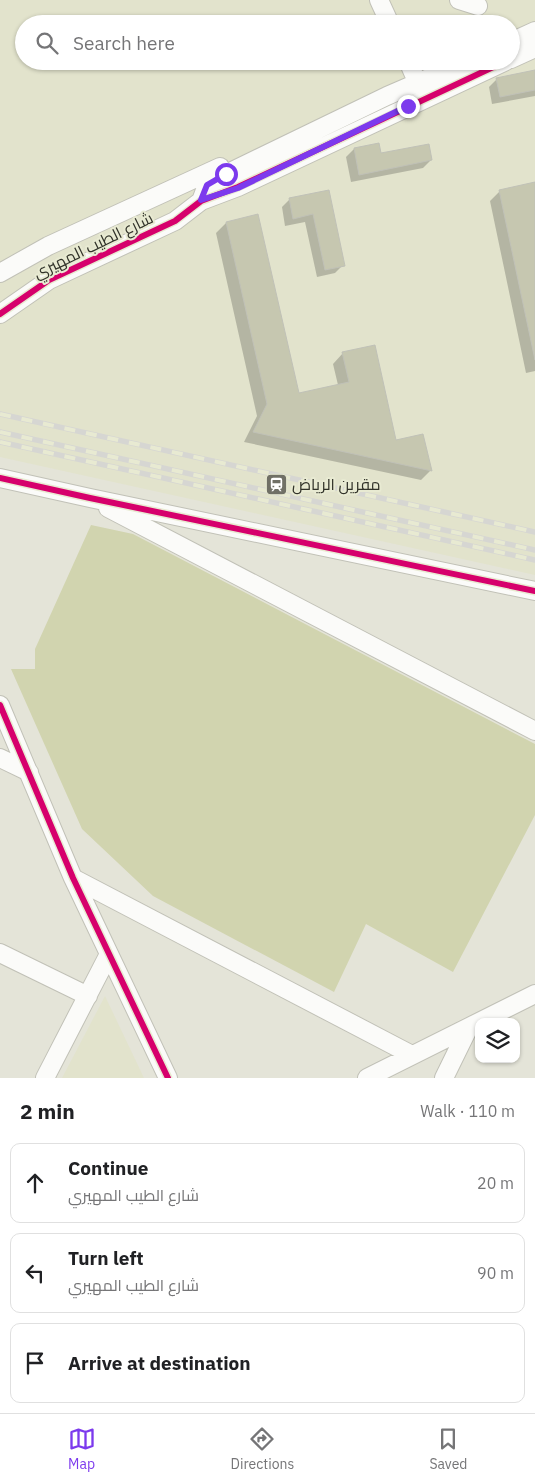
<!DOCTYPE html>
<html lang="en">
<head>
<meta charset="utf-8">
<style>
  :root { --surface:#fff; --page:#f6f6f6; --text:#202124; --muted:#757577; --line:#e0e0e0; --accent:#7c3aed }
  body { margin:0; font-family:"IBM Plex Sans",Cairo,sans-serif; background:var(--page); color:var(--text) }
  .controls { position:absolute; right:15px; bottom:15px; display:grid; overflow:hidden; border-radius:10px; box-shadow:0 1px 4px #0004 }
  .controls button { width:45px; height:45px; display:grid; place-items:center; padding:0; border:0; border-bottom:1px solid var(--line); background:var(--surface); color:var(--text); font:25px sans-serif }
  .stop { position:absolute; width:15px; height:15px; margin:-11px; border:4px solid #7c3aed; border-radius:50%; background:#fff }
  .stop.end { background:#7c3aed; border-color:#fff; box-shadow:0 1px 5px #0008 }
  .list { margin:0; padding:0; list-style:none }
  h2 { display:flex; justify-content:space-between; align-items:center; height:65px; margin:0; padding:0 20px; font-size:21px }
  h2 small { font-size:16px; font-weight:400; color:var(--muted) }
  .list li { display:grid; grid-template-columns:32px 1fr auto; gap:15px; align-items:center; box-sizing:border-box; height:80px; margin:0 10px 10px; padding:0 10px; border:1px solid var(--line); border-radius:10px }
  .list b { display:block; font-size:19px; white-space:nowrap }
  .list p { margin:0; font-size:16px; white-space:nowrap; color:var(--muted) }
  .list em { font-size:16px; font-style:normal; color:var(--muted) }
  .icon { flex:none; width:28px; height:28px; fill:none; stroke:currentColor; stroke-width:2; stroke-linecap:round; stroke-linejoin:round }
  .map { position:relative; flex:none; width:535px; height:1078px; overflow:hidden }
  .search { position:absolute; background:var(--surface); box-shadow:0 1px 4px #0004; left:15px; right:15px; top:15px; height:55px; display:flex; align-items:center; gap:12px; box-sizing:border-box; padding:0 18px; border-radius:28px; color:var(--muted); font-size:19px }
  .sheet { height:335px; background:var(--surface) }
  nav { display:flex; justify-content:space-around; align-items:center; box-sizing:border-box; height:70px; border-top:1px solid var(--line); background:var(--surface); font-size:14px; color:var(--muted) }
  nav a { display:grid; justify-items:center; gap:2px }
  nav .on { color:var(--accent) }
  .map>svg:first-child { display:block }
</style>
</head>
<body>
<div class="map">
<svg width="535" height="1078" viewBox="0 0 535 1078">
  <rect width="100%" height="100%" fill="#e4e4d8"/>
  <path fill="#e2e3cc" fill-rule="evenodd" d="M0,0H535V575L0,457ZM24,24H511V61H24Z
    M105,996L144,1078H62Z"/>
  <path fill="#d1d4af" d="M91,525L133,534L535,744V815L453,972L366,924L334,992L153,896L82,829L11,669H35V649Z"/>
  <path fill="#0003" d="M535,72V96L492,104L489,87L497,79Z
    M378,144L380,155L431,160L423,168L351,182L346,157L354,149Z
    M535,184V371L526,373L490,201L500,191Z
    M328,191L343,265L335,273L317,277L305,222L285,226L282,207L290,199Z
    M226,223L298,394L338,385L333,364L343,353L396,441L431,470L421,480L244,442L257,416L216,233Z"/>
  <path fill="#c6c7b0" stroke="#c0c1b7" d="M535,70V90L500,97L496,78Z
    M379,143L381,153L429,144L432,160L359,175L354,148Z
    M535,182V360L499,190Z
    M329,190L345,266L325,270L313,214L293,219L289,198Z
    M258,214L299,393L349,382L342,352L375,345L396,440L423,434L432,471L253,432L267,404L226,222Z"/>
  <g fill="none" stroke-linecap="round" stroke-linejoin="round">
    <defs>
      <path id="minor" d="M379,0L390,24
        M459,0L478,6
        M511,42L535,31
        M511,59L535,48
        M408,61L418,84
        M201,201L207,185L226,174L387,96L468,61
        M0,273L48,246L220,167
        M0,314L49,280L175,221L201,201L238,187L506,61
        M0,478L90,498L535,591
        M108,508L535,731
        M0,705L73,878L168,1078
        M0,758L29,772
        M73,878L412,1055
        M0,953L88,996
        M479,1022L535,994
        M45,1078L109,954
        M367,1078L479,1022
        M444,1078L469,1027"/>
    </defs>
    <use href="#minor" stroke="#c1c1b7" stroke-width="20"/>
    <use href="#minor" stroke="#fbfbf9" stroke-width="18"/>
    <defs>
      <path id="rail" d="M0,414L535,532
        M0,432L535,550
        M0,442L535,560"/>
    </defs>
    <use href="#rail" stroke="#d6d6d2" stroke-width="5.5"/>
    <use href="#rail" stroke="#e8ead2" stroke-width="4" stroke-dasharray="11" stroke-linecap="butt"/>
    <defs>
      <path id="cycleway" d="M0,314L49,280L175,221L201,201L238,187L506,61
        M0,478L90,498L535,591
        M0,705L73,878L168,1078"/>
    </defs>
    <use href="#cycleway" stroke="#e8ead2" stroke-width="9"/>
    <use href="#cycleway" stroke="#d6006c" stroke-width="6"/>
  </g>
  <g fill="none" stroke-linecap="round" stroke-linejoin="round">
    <path stroke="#7c3aed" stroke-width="6" d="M226,174L207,185L201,200L238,188L408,106"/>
  </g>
  <defs>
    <symbol id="station-square" viewBox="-11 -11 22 22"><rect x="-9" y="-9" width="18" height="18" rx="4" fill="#707066" stroke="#e8ead2"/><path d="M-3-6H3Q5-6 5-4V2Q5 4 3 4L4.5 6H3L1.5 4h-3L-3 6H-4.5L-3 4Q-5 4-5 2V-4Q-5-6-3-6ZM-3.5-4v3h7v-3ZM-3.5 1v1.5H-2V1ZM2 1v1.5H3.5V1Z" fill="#fff"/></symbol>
  </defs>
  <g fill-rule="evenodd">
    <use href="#station-square" x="264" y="472" width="25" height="25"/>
  </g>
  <g text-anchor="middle" stroke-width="4" stroke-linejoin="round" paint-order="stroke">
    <g font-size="16" fill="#313229" stroke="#e8ead2">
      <text transform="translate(93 245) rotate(-26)" y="6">شارع الطيب المهيري</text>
    </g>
    <g font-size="16" fill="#313229" stroke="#e8ead2" text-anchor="start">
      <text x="292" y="490">مقرين الرياض</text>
    </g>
  </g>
</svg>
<div class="controls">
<button><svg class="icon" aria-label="layers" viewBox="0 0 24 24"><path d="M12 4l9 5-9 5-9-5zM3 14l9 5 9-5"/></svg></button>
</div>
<div class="stop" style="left:226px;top:174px"></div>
<div class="stop end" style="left:408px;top:106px"></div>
<div class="search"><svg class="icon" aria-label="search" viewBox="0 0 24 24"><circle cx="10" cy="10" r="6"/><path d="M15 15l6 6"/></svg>Search here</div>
</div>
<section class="sheet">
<h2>2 min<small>Walk · 110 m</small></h2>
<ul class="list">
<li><svg class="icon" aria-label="ahead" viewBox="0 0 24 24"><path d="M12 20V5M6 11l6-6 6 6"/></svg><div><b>Continue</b><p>شارع الطيب المهيري</p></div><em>20 m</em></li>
<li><svg class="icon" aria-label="left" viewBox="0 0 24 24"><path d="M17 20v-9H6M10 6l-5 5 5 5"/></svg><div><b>Turn left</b><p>شارع الطيب المهيري</p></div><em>90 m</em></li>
<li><svg class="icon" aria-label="arrive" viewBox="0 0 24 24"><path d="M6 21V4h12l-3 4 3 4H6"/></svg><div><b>Arrive at destination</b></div></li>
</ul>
</section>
<nav>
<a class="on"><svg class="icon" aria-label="map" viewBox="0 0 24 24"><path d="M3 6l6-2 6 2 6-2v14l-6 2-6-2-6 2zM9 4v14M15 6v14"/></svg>Map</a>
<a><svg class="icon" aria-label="directions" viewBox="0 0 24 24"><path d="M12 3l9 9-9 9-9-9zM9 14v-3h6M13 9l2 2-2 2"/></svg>Directions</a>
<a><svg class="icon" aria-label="saved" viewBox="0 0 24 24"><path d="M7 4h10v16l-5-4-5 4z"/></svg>Saved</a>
</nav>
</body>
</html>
